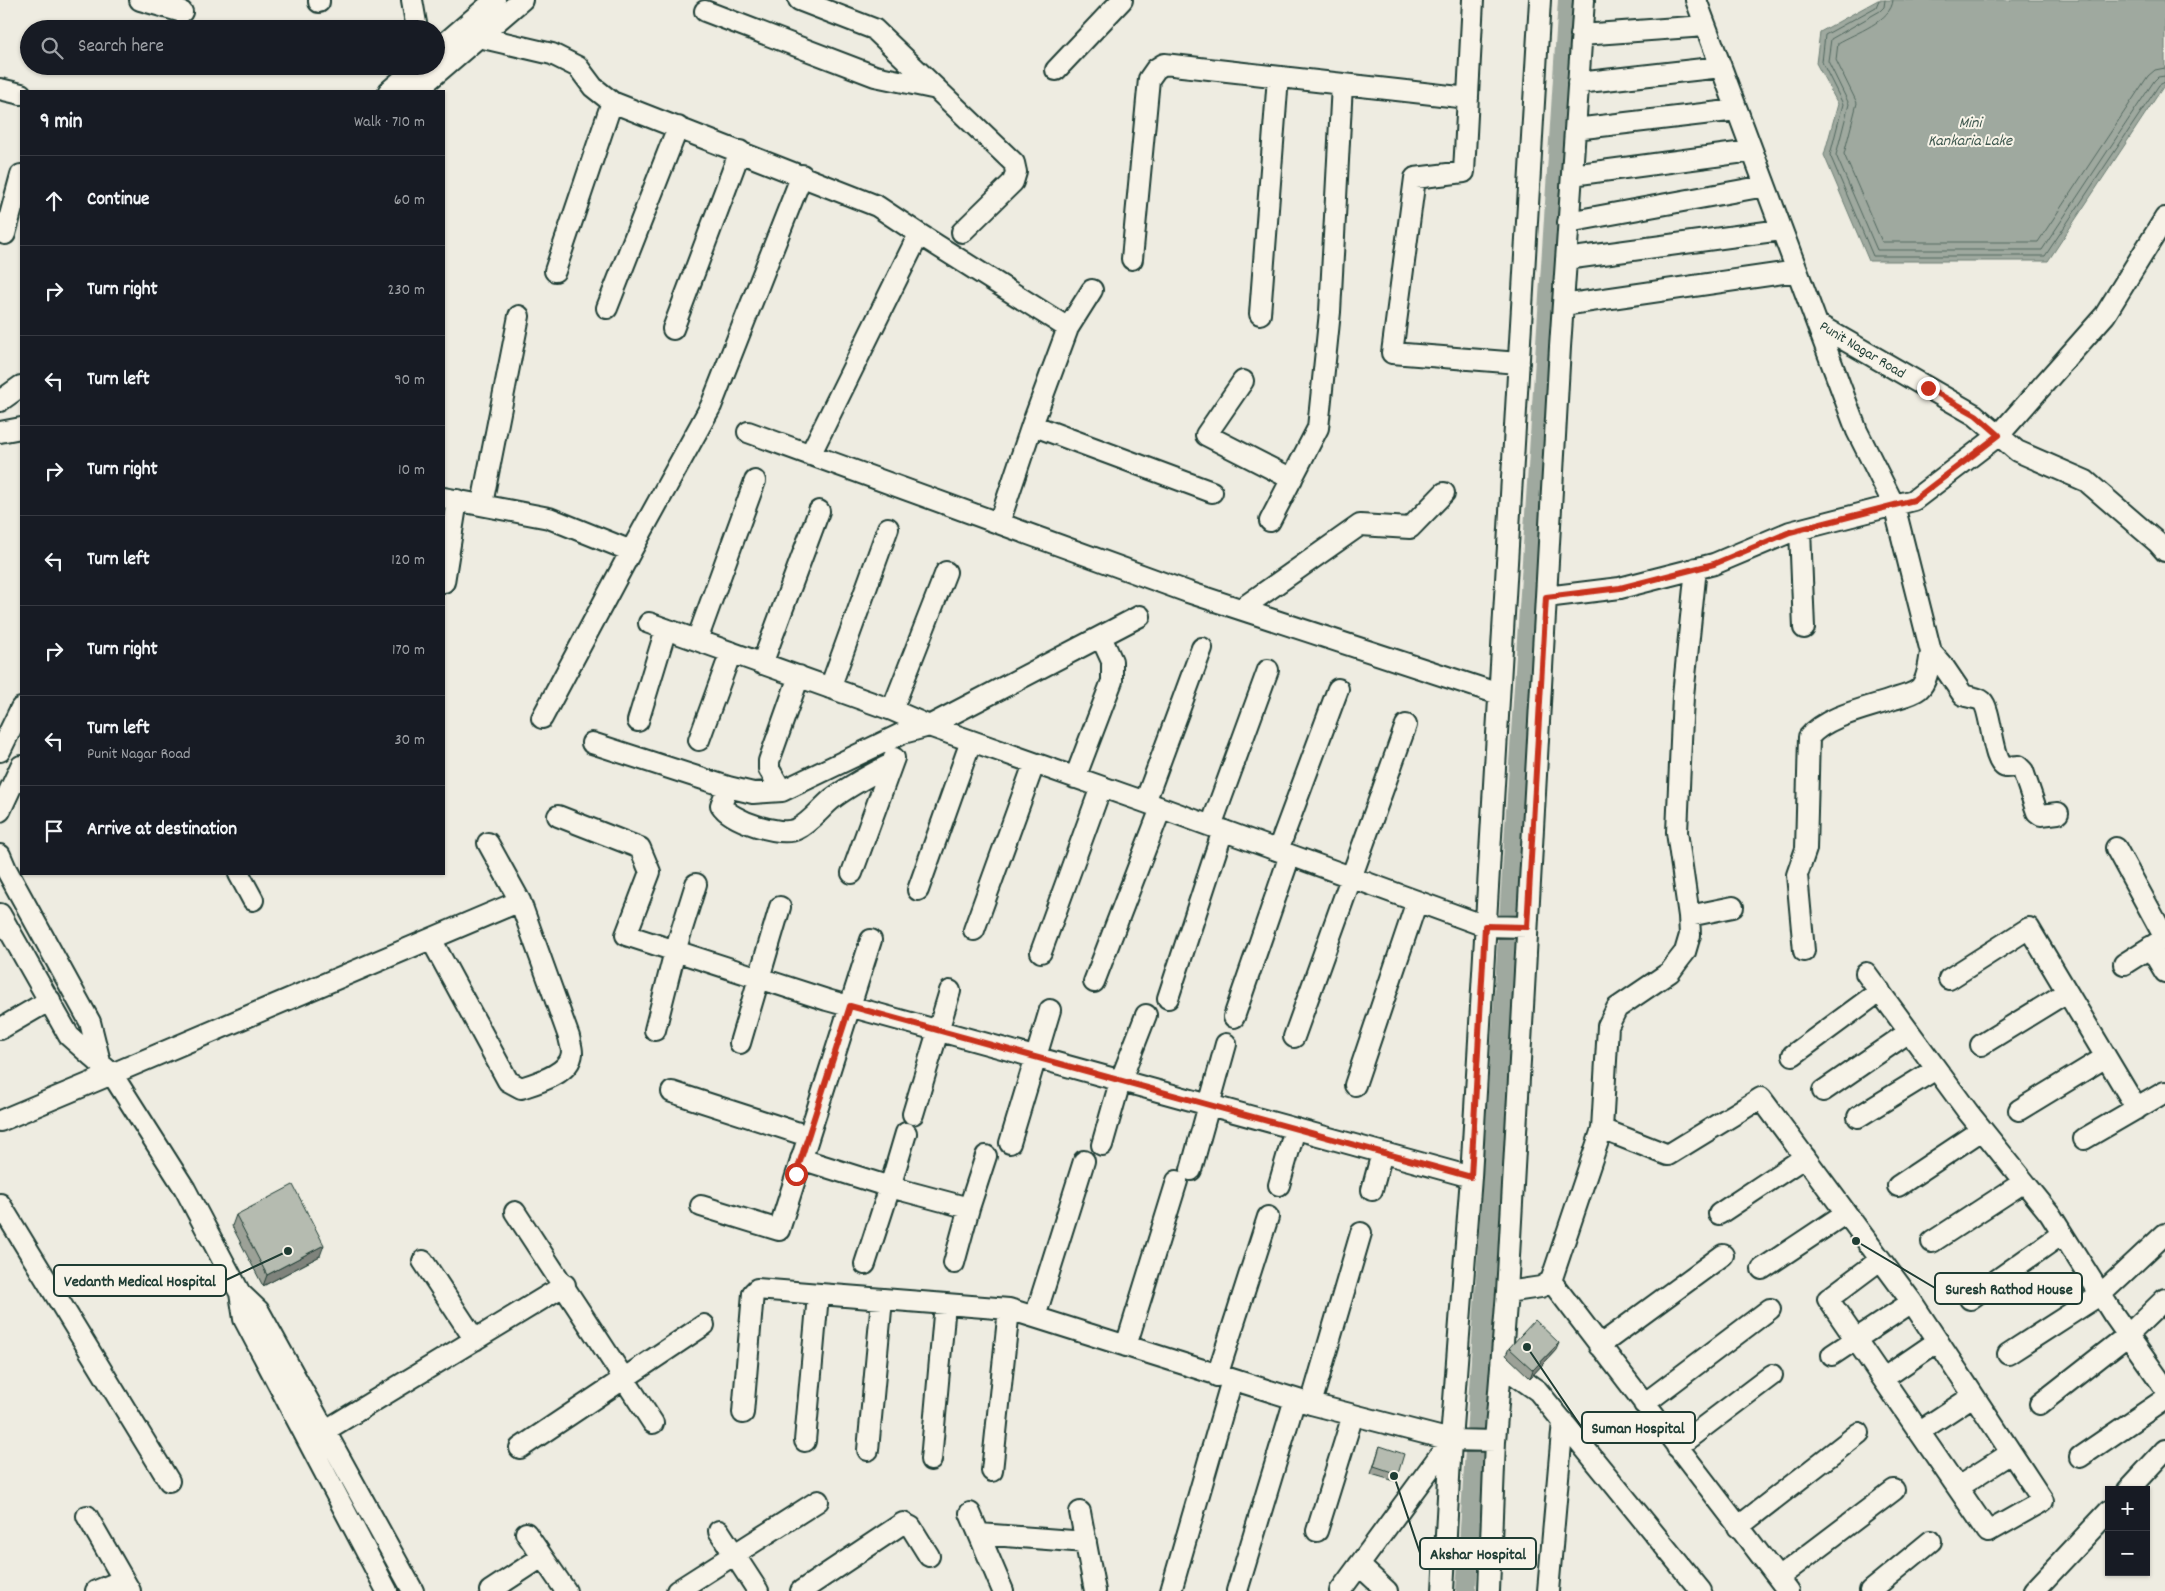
<!DOCTYPE html>
<html lang="en">
<head>
<meta charset="utf-8">
<style>
  :root { --surface:#171b24; --page:#242831; --text:#f1f3f6; --muted:#9ea1a6; --line:#363941 }
  body { margin:0; font-family:Dekko,sans-serif; background:var(--page); color:var(--text) }
  .controls { position:absolute; right:15px; bottom:15px; display:grid; overflow:hidden; border-radius:0px; box-shadow:0 1px 4px #0004 }
  .controls button { width:45px; height:45px; display:grid; place-items:center; padding:0; border:0; border-bottom:1px solid var(--line); background:var(--surface); color:var(--text); font:25px sans-serif }
  .stop { position:absolute; width:15px; height:15px; margin:-11px; border:4px solid #c8321e; border-radius:50%; background:#fff }
  .stop.end { background:#c8321e; border-color:#fff; box-shadow:0 1px 5px #0008 }
  .list { margin:0; padding:0; list-style:none }
  h2 { display:flex; justify-content:space-between; align-items:center; height:65px; margin:0; padding:0 20px; font-size:21px }
  h2 small { font-size:16px; font-weight:400; color:var(--muted) }
  .list li { display:grid; grid-template-columns:32px 1fr auto; gap:15px; align-items:center; box-sizing:border-box; height:90px; padding:0 20px; border-top:1px solid var(--line) }
  .list b { display:block; font-size:19px; white-space:nowrap }
  .list p { margin:0; font-size:16px; white-space:nowrap; color:var(--muted) }
  .list em { font-size:16px; font-style:normal; color:var(--muted) }
  .icon { flex:none; width:28px; height:28px; fill:none; stroke:currentColor; stroke-width:2; stroke-linecap:round; stroke-linejoin:round }
  .map { position:relative; flex:none; width:2165px; height:1591px; overflow:hidden }
  .search { position:absolute; background:var(--surface); box-shadow:0 1px 4px #0004; left:20px; top:20px; width:425px; height:55px; display:flex; align-items:center; gap:12px; box-sizing:border-box; padding:0 18px; border-radius:28px; color:var(--muted); font-size:19px }
  .panel { position:absolute; background:var(--surface); box-shadow:0 1px 4px #0004; left:20px; top:90px; width:425px; height:785px; border-radius:0px }
  .map>svg:first-child { display:block }
</style>
</head>
<body>
<div class="map">
<svg width="2165" height="1591" viewBox="0 0 2165 1591">
  <rect width="100%" height="100%" fill="#eeece1"/>
  <filter id="ink" filterUnits="userSpaceOnUse"><feTurbulence type="fractalNoise" baseFrequency=".02" numOctaves="2"/><feDisplacementMap in="SourceGraphic" scale="10" xChannelSelector="R" yChannelSelector="G"/><feConvolveMatrix kernelMatrix="1 2 1 2 8 2 1 2 1" color-interpolation-filters="sRGB"/></filter>
  <g filter="url(#ink)">
    <path fill="#9fa99f" stroke="#6c7e74" d="M1878,0H2165V84L2048,261H1869L1824,155L1838,104L1816,63L1820,32Z"/>
    <g fill="none" stroke-linecap="round" stroke-linejoin="round">
      <path stroke="#52685f" stroke-width="1" d="M1879,0L1876,7L1825,35L1822,62L1843,104L1830,155L1873,256H2045L2159,85L2165,82
        M1885,0L1884,7L1880,11L1831,39L1828,61L1849,104L1836,155L1877,250H2042L2154,81L2158,77L2165,76
        M1893,0C1892,21 1855,33 1838,43L1836,60L1857,103L1844,154L1882,242H2038L2148,76L2155,70L2165,68"/>
      <path stroke="#9fa99f" stroke-width="20" d="M1466,1591L1568,0"/>
      <defs>
        <path id="minor" d="M140,0L182,12
          M412,0L417,29
          M799,0L874,29L1014,163L1016,172L1013,182L962,232
          M1473,0L1464,172L1415,178L1392,353L1519,363
          M1696,0L1817,324L1975,415L2017,451L2086,481L2158,543L2165,551
          M319,2V0
          M705,11L875,76L937,89
          M1581,35L1705,26
          M479,37L552,54L578,67L593,87L612,102L877,206L919,234L810,455
          M436,51L495,0
          M1056,70L1122,0
          M1578,83L1721,67
          M0,89L21,94
          M389,91L418,66
          M416,91L522,0
          M1575,129L1737,110
          M1572,175L1752,151
          M1568,222L1765,186
          M5,234L21,175
          M919,234L1068,328L1032,425L999,523
          M1132,259L1149,79L1156,69L1164,64L1468,98
          M1566,259L1781,230
          M555,271L612,102
          M1563,305L1797,271
          M607,308L678,127
          M1260,314L1278,77
          M1817,324L1857,431L1894,505L1931,652L1944,667L1963,695C1970,698 1977,697 1982,701C1992,710 1992,764 2006,767C2010,767 2015,766 2018,766L2023,771L2037,812L2041,815L2058,813
          M1068,328L1092,290
          M673,329L740,151
          M1243,381L1206,435L1292,479
          M0,401L21,386
          M1032,425L1212,492
          M0,432L21,428
          M748,432L1188,592L1499,694
          M444,498L549,518L631,551
          M482,504L519,316
          M1270,521L1318,428L1330,312L1342,84
          M1800,530L1804,628
          M1696,568L1683,696L1677,832L1689,916L1733,907
          M444,582L457,500
          M1546,597L1620,588L1714,564L1790,532L1914,500L1999,435L2105,315L2165,218
          M1241,609L1360,525L1410,528L1444,493
          M649,623L892,710L929,726L1140,616
          M697,640L755,481
          M762,664L819,511
          M830,688L888,528
          M892,710L946,572
          M542,718L631,551L711,406L802,175
          M638,721L666,629
          M699,740L731,652
          M592,743L728,787L753,793L782,791L903,733L929,726L1145,802L1485,926L1527,927
          M0,751L21,708
          M1075,778L1112,681V661L1101,637
          M728,787L721,805C731,821 781,837 797,829C810,823 821,808 832,799C850,785 870,775 891,764
          M782,791L769,769V761L799,676
          M1145,802L1202,648
          M0,811L21,766
          M558,816L640,848L650,872L626,935L827,1000L1471,1177
          M1211,826L1268,670
          M2116,848L2165,938
          M1278,850L1338,689
          M0,855L6,869L90,1022L100,1062
          M852,873L894,758
          M239,874L253,900
          M918,890L971,741
          M0,914L69,1036L112,1074L520,901
          M974,930L1034,764
          M431,939L508,1081L521,1088C537,1083 570,1074 572,1053C572,1048 570,1042 569,1037L520,901L488,843
          M2150,947L2165,972
          M1804,951L1797,875L1806,849L1809,737C1826,716 1868,708 1894,699C1901,697 1913,694 1919,689C1928,681 1929,663 1931,652
          M1041,952L1101,787
          M2124,964L2165,938
          M1866,973L1968,1112L2050,1214L2113,1314L2165,1388
          M1949,979L2029,928L2137,1109
          M1094,982L1161,808
          M1168,998L1223,830
          M1234,1017L1290,855
          M0,1029L50,1000
          M655,1030L675,951L696,884
          M1294,1037L1406,725
          M740,1043L780,907
          M1981,1045L2067,992
          M1793,1055L1880,991
          M1355,1085L1417,901
          M1823,1091L1909,1032
          M672,1092L808,1136
          M2019,1110L2106,1057
          M913,1114L950,991
          M1858,1117L1936,1069
          M0,1121L112,1074L185,1189L240,1293L244,1319L387,1591
          M1602,1129L1668,1155L1761,1098L1912,1302L2043,1501L1988,1532L1828,1299L1880,1260
          M2084,1139L2165,1092
          M1010,1143L1050,1010
          M1102,1145L1120,1082L1146,1015
          M801,1159L890,1187L906,1133
          M1191,1170L1226,1044
          M1279,1185L1295,1129
          M1898,1186L1982,1130
          M1372,1190L1382,1153
          M0,1204L169,1481
          M701,1206L779,1230L871,940
          M515,1212L653,1423
          M1719,1214L1805,1157
          M1932,1242L2024,1182
          M423,1261L475,1340
          M954,1263L969,1208
          M865,1264L890,1187L969,1208L986,1156
          M1762,1269L1846,1213
          M1551,1281L1602,1129L1608,1026L1617,1008L1670,972L1678,961L1685,952L1690,935L1689,916
          M1507,1292L1541,1287L1551,1281L1788,1591
          M240,1293L259,1311L413,1591
          M1970,1299L2062,1234
          M1035,1317L1084,1161
          M1126,1346L1177,1181
          M1599,1346L1723,1255
          M2008,1354L2101,1294L2165,1234
          M1832,1355L1912,1302
          M1501,1365L1538,1391L1701,1591
          M1217,1376L1268,1217
          M1884,1378L1938,1341
          M1311,1404L1361,1233
          M1644,1404L1770,1309
          M2040,1404L2128,1335L2165,1299
          M743,1413L753,1293L757,1289L1009,1309L1311,1404L1451,1440L1495,1441
          M326,1430L565,1285
          M1920,1431L1973,1396
          M805,1441L818,1295
          M1677,1447L1772,1375
          M520,1448L704,1325
          M868,1450L882,1299
          M2080,1457L2165,1399
          M931,1460L945,1304
          M992,1471L1009,1309
          M1958,1487L2011,1453
          M2128,1490L2165,1450
          M1080,1512L1095,1591
          M970,1513L1003,1591
          M87,1516L130,1591
          M1738,1527L1859,1433
          M719,1531L758,1591
          M1317,1531L1353,1415
          M526,1533L566,1591
          M979,1534L1086,1542
          M1359,1565L1387,1591
          M1778,1578L1894,1490
          M96,1591L123,1580
          M490,1591L542,1557
          M677,1591L818,1501
          M801,1591L903,1523L911,1527L929,1556
          M1171,1591L1232,1380
          M1237,1591L1295,1399
          M1340,1591L1451,1440
          M1443,1591L1451,1440L1471,1177L1540,0
          M1489,1591L1495,1441L1507,1292L1560,347L1584,0
          M1548,1591L1563,1421
          M1870,1591L1931,1541
          M2034,1591L2109,1511"/>
      </defs>
      <use href="#minor" stroke="#1f3d34" stroke-width="24"/>
      <use href="#minor" stroke="#f7f3e8" stroke-width="20"/>
    </g>
    <path fill="#9ca197" stroke="#1f3d34" d="M236,1215L320,1256L263,1286L232,1226Z
      M1509,1348L1556,1350L1530,1378L1506,1355Z
      M1380,1446L1398,1474L1395,1481L1371,1474Z"/>
    <path fill="#7f837b" stroke="#1f3d34" d="M324,1245L320,1256L263,1286L267,1275Z
      M1559,1343L1556,1350L1530,1378L1533,1370Z"/>
    <path fill="#b5bbb0" stroke="#1f3d34" d="M293,1185L324,1245L267,1275L236,1215Z
      M1535,1320L1559,1343L1533,1370L1509,1348Z
      M1380,1446L1404,1454L1398,1474L1374,1466Z"/>
  </g>
  <g fill="none" stroke-linecap="round" stroke-linejoin="round" filter="url(#ink)">
    <path stroke="#c8321e" stroke-width="6" d="M796,1174L850,1006L1471,1177L1485,926L1527,927L1546,597L1620,588L1714,564L1790,532L1914,500L1999,435L1976,415L1928,388"/>
  </g>
  <g text-anchor="middle" stroke-width="4" stroke-linejoin="round" paint-order="stroke">
    <g font-size="15" fill="#1f3d34" stroke="#f7f3e8">
      <text transform="translate(1863 349) rotate(31)" y="5">Punit Nagar Road</text>
    </g>
    <g font-size="16" font-style="italic" fill="#3f584f" stroke="#f7f3e8">
      <text x="1970" y="127">Mini<tspan x="1970" dy="18">Kankaria Lake</tspan></text>
    </g>
  </g>
  <path fill="none" stroke="#1f3d34" stroke-width="2" d="M288 1251L226 1280M1856 1241L1935 1288M1527 1347L1582 1428M1394 1476L1420 1553"/>
  <g fill="#1f3d34" stroke="#f7f3e8" stroke-width="2">
    <circle cx="288" cy="1251" r="5"/>
    <circle cx="1856" cy="1241" r="5"/>
    <circle cx="1527" cy="1347" r="5"/>
    <circle cx="1394" cy="1476" r="5"/>
  </g>
  <g fill="#f7f3e8" stroke="#1f3d34" stroke-width="2">
    <rect x="54" y="1265" width="172" height="31" rx="5"/>
    <rect x="1935" y="1273" width="147" height="31" rx="5"/>
    <rect x="1582" y="1412" width="113" height="31" rx="5"/>
    <rect x="1420" y="1538" width="116" height="31" rx="5"/>
  </g>
  <g font-size="16" text-anchor="middle" font-weight="bold" fill="#1f3d34">
    <text x="140" y="1286">Vedanth Medical Hospital</text>
    <text x="2009" y="1294">Suresh Rathod House</text>
    <text x="1638" y="1433">Suman Hospital</text>
    <text x="1478" y="1559">Akshar Hospital</text>
  </g>
</svg>
<div class="controls">
<button>+</button>
<button>−</button>
</div>
<div class="stop" style="left:796px;top:1174px"></div>
<div class="stop end" style="left:1928px;top:388px"></div>
<div class="search"><svg class="icon" aria-label="search" viewBox="0 0 24 24"><circle cx="10" cy="10" r="6"/><path d="M15 15l6 6"/></svg>Search here</div>
<section class="panel">
<h2>9 min<small>Walk · 710 m</small></h2>
<ul class="list">
<li><svg class="icon" aria-label="ahead" viewBox="0 0 24 24"><path d="M12 20V5M6 11l6-6 6 6"/></svg><div><b>Continue</b></div><em>60 m</em></li>
<li><svg class="icon" aria-label="right" viewBox="0 0 24 24"><path d="M7 20v-9h11M14 6l5 5-5 5"/></svg><div><b>Turn right</b></div><em>230 m</em></li>
<li><svg class="icon" aria-label="left" viewBox="0 0 24 24"><path d="M17 20v-9H6M10 6l-5 5 5 5"/></svg><div><b>Turn left</b></div><em>90 m</em></li>
<li><svg class="icon" aria-label="right" viewBox="0 0 24 24"><path d="M7 20v-9h11M14 6l5 5-5 5"/></svg><div><b>Turn right</b></div><em>10 m</em></li>
<li><svg class="icon" aria-label="left" viewBox="0 0 24 24"><path d="M17 20v-9H6M10 6l-5 5 5 5"/></svg><div><b>Turn left</b></div><em>120 m</em></li>
<li><svg class="icon" aria-label="right" viewBox="0 0 24 24"><path d="M7 20v-9h11M14 6l5 5-5 5"/></svg><div><b>Turn right</b></div><em>170 m</em></li>
<li><svg class="icon" aria-label="left" viewBox="0 0 24 24"><path d="M17 20v-9H6M10 6l-5 5 5 5"/></svg><div><b>Turn left</b><p>Punit Nagar Road</p></div><em>30 m</em></li>
<li><svg class="icon" aria-label="arrive" viewBox="0 0 24 24"><path d="M6 21V4h12l-3 4 3 4H6"/></svg><div><b>Arrive at destination</b></div></li>
</ul>
</section>
</div>
</body>
</html>
